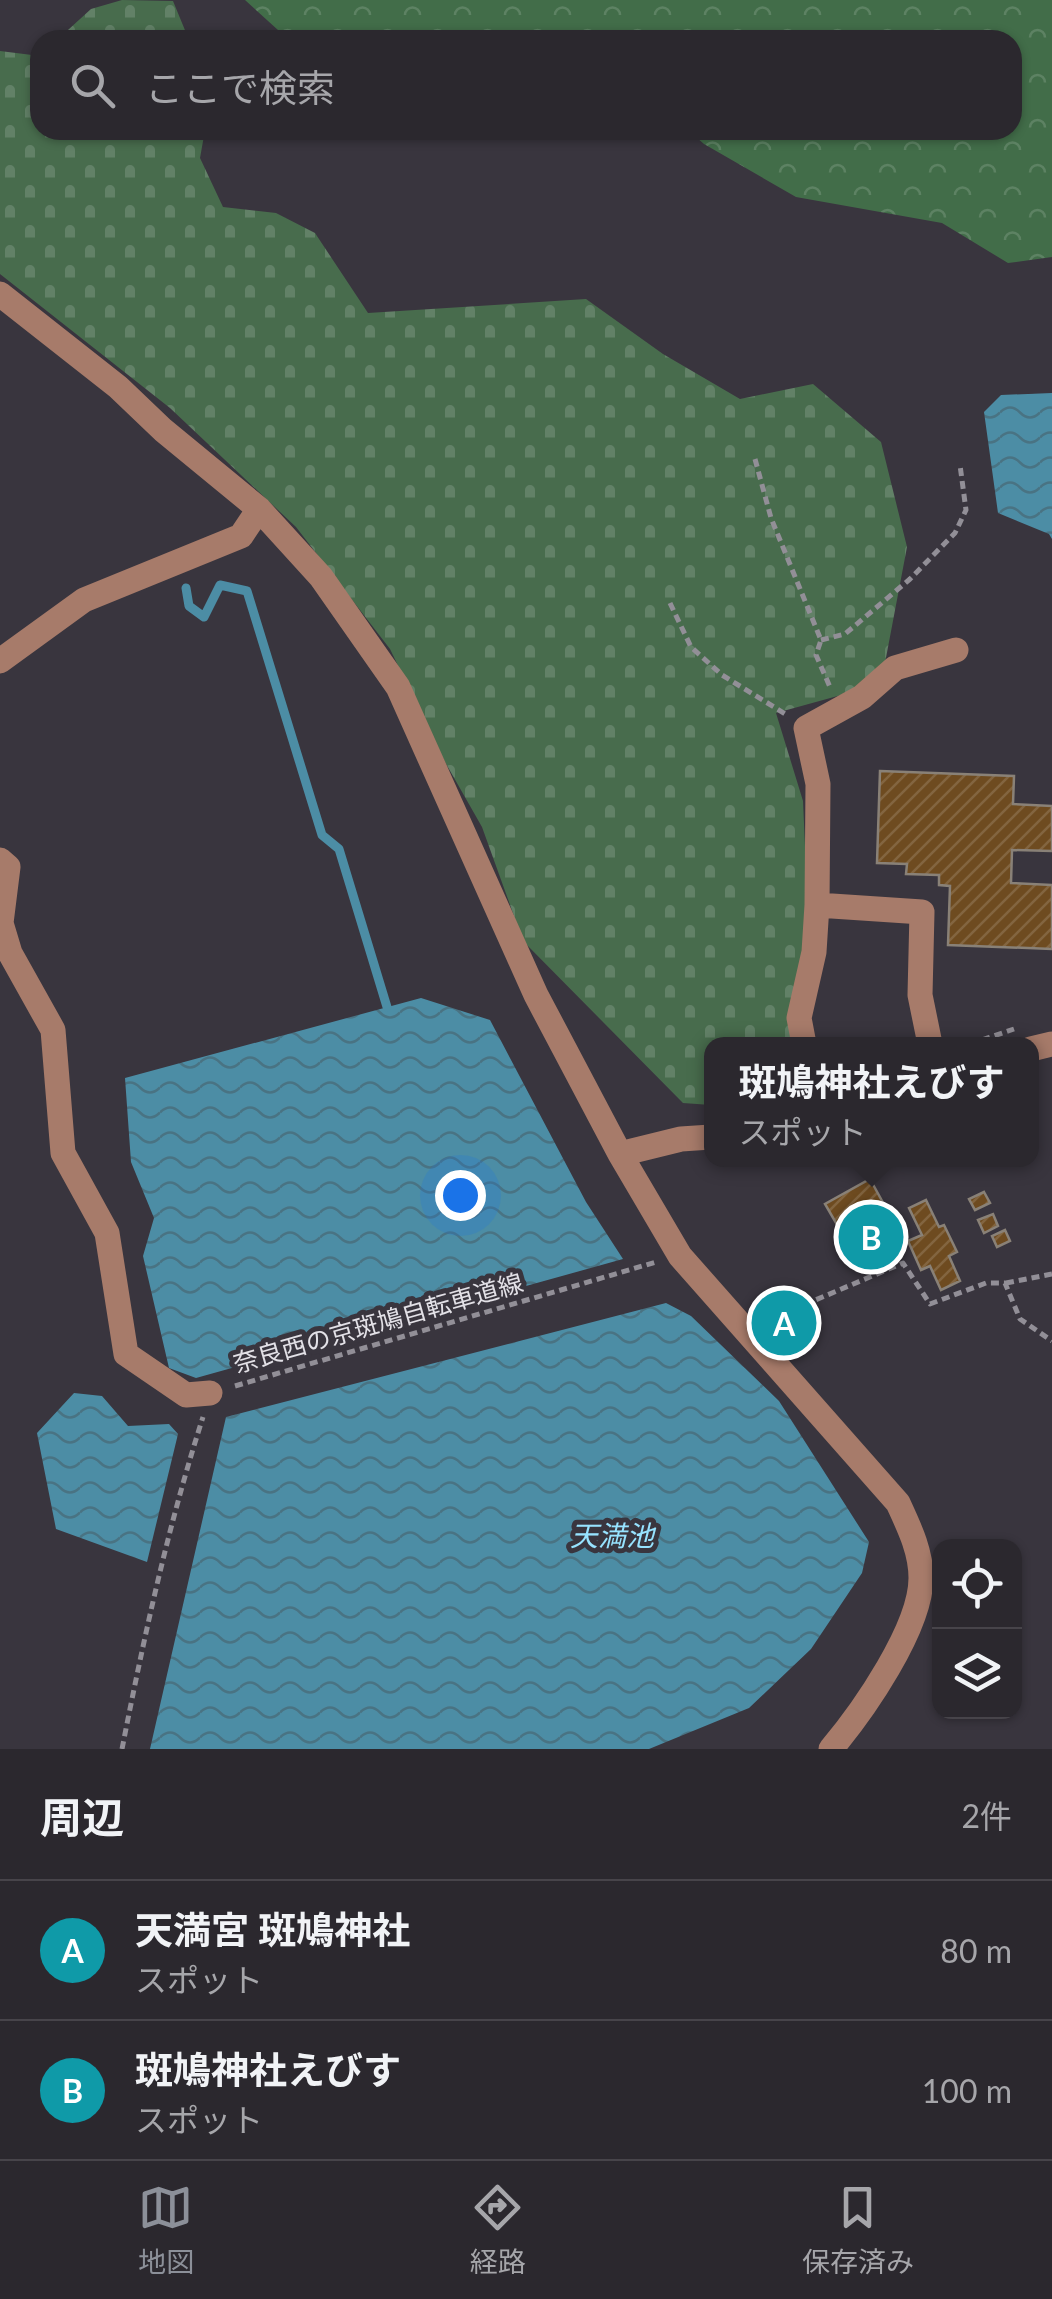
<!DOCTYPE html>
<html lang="ja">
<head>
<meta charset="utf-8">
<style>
  :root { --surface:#2b282e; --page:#37343a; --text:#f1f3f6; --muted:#a6a6aa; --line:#47444a; --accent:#8c9099 }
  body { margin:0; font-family:Lato,"Noto Sans JP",sans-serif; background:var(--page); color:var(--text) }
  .controls { position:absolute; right:30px; bottom:30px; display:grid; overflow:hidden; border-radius:20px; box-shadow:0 2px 8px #0004 }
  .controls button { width:90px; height:90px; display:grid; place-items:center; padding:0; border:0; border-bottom:2px solid var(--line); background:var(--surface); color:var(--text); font:50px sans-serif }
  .you { position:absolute; left:460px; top:1195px; width:35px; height:35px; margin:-25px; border:8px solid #fff; border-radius:50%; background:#1a73e8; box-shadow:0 0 0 15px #1a73e833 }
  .badge { display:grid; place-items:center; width:65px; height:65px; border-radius:50%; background:var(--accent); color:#fff; font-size:32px; font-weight:700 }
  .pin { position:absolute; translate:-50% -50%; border:5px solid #fff; box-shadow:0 2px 10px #0006 }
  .popup { position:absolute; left:704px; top:1037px; width:335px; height:130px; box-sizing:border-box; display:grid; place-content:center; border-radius:20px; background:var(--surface); filter:drop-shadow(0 2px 8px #0005); font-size:32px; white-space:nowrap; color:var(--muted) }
  .popup b { font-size:38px; color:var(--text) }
  .popup::after { content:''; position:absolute; left:50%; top:100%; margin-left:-20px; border:20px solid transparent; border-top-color:var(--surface) }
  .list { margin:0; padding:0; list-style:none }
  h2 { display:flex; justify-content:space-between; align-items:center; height:130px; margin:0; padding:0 40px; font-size:42px }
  h2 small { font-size:32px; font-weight:400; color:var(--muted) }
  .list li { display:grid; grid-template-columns:65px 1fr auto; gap:30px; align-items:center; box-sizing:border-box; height:140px; padding:0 40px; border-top:2px solid var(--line) }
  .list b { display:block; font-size:38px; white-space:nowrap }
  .list p { margin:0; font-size:32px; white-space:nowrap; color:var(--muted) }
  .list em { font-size:32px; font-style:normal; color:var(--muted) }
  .icon { flex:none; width:55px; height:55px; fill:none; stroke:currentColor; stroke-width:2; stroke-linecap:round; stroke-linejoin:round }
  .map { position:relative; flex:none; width:1052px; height:1749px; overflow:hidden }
  .search { position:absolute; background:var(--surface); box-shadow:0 2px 8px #0004; left:30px; right:30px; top:30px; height:110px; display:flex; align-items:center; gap:25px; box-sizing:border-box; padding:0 35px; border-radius:30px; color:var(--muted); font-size:38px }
  .sheet { height:410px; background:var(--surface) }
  nav { display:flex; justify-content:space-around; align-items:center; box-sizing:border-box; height:140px; border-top:2px solid var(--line); background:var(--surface); font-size:28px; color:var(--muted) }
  nav a { display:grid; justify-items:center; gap:5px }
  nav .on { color:var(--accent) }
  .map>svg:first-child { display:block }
</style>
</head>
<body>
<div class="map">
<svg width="1052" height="1749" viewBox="0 0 1052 1749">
  <defs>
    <pattern id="forest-crowns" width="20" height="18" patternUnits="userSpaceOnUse" patternTransform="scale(2.5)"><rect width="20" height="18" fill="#426d49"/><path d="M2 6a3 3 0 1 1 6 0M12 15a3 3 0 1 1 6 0" fill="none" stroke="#5d8263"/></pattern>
    <pattern id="cemetery-stones" width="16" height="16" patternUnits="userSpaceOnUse" patternTransform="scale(2.5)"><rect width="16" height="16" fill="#486c4d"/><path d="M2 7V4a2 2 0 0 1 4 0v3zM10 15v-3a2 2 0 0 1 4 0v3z" fill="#628167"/></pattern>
    <pattern id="water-waves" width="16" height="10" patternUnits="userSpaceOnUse" patternTransform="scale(2.5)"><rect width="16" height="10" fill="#4c8da5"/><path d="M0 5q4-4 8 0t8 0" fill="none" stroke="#497383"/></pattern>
    <pattern id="building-hatch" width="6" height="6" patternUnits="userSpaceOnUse" patternTransform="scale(2.5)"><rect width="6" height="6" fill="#6e4b20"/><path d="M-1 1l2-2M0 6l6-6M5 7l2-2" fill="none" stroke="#836540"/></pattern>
  </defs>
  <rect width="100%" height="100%" fill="#39353e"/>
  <path fill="url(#forest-crowns)" d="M245,0H1052V257L1008,263L942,223L796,197L704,144L688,130H1012V40H289Z"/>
  <path fill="url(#cemetery-stones)" d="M122,0L173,1L189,40H57L91,9Z
    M0,51L40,56V130H205L200,158L223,207L276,213L315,233L368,313L586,299L663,354L740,399L813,384L881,442L907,547L881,684L776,713L803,801L809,936L793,1044H711V1105L683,1103L523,941L482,827L445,762L390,649L296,527L170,408L0,274Z"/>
  <path fill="url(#water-waves)" d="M1052,393V539L1049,534L998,513L984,412L1001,395Z
    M421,998L490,1020L586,1202L623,1259L196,1378L169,1368L143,1256L154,1218L131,1162L125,1078Z
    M666,1303L691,1316L779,1401L869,1542L862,1573L811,1649L749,1708L649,1749H150L226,1417Z
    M74,1393L102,1396L128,1426L169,1424L178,1434L147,1562L56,1529L37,1433Z"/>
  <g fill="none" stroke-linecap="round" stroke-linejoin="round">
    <path stroke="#4c8da5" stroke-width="9" d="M186,588L189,606L204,617L220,585L247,591L322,835L339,849L387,1007"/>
  </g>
  <path fill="url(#building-hatch)" stroke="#898177" stroke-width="2.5" d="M880,771L1014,776L1013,804L1052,806V851L1012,850L1011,883L1052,885V949L948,945L950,886L939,885V875L906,874L907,864L877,863Z
    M870,1179L887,1210L843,1235L825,1204Z
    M984,1192L990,1203L975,1210L969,1199Z
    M926,1200L939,1227L944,1225L957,1252L949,1256L960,1281L941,1290L930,1266L921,1270L908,1241L922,1235L909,1208Z
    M993,1214L998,1226L984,1233L978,1220Z
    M1005,1230L1010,1241L997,1247L992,1236Z"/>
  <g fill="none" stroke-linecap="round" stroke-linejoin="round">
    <path stroke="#928f97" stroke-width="5" stroke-dasharray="8 5" stroke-linecap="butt" d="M755,459L771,518L821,640L816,655L830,687
      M670,603L691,647L722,675L787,715
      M821,640L845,634L910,579L955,533L966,510L960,465
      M970,1044L1014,1029
      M1006,1283L1052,1274
      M770,1323L787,1312L903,1263L930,1304L986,1283H1005L1020,1319L1052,1341
      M235,1386L656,1262
      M122,1749C144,1637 168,1526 203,1417"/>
    <path stroke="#a77b6a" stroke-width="25" d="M0,294L118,387L163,430L259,509L321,577L398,687L536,995L620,1154L680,1256L898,1503C909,1527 921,1551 921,1578C921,1628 863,1711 831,1749
      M0,661L84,600L241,536L259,509
      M0,860L8,867L1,923L10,953L53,1030L63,1153L107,1233L126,1354L186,1395L210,1393
      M804,1044L799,1018L814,952L817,905
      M930,1044L920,995L922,912L817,905L818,784L806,728L862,697L895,668L956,650
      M1031,1049L1052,1044
      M620,1154L681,1139L711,1137"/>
  </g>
  <g text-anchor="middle" stroke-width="10" stroke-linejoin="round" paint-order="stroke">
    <g font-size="25" fill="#e3e1e7" stroke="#39353e">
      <text transform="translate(378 1323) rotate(-16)" y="9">奈良西の京斑鳩自転車道線</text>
    </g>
    <g font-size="28" font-style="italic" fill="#97e3ff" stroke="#39353e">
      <text x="612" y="1546">天満池</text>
    </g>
  </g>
</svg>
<div class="controls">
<button><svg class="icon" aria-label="locate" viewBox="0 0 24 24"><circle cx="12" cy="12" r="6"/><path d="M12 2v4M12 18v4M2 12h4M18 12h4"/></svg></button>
<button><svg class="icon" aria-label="layers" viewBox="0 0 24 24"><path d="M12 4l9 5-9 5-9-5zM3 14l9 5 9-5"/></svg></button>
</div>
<div class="you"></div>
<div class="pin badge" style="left:784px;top:1323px;background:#0f9aa8">A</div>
<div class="pin badge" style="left:871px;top:1237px;background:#0f9aa8">B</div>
<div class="popup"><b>斑鳩神社えびす</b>スポット</div>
<div class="search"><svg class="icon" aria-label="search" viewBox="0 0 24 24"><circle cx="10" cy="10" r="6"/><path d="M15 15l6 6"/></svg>ここで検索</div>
</div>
<section class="sheet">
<h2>周辺<small>2件</small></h2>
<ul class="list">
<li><span class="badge" style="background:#0f9aa8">A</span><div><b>天満宮 斑鳩神社</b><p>スポット</p></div><em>80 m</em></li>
<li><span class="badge" style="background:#0f9aa8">B</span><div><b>斑鳩神社えびす</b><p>スポット</p></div><em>100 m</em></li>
</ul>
</section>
<nav>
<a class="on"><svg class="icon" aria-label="map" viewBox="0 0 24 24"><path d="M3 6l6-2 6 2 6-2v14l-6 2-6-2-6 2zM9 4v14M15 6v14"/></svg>地図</a>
<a><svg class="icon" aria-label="directions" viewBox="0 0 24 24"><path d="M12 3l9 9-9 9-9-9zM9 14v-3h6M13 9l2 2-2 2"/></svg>経路</a>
<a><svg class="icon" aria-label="saved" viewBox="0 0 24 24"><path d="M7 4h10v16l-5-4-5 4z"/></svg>保存済み</a>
</nav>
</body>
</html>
